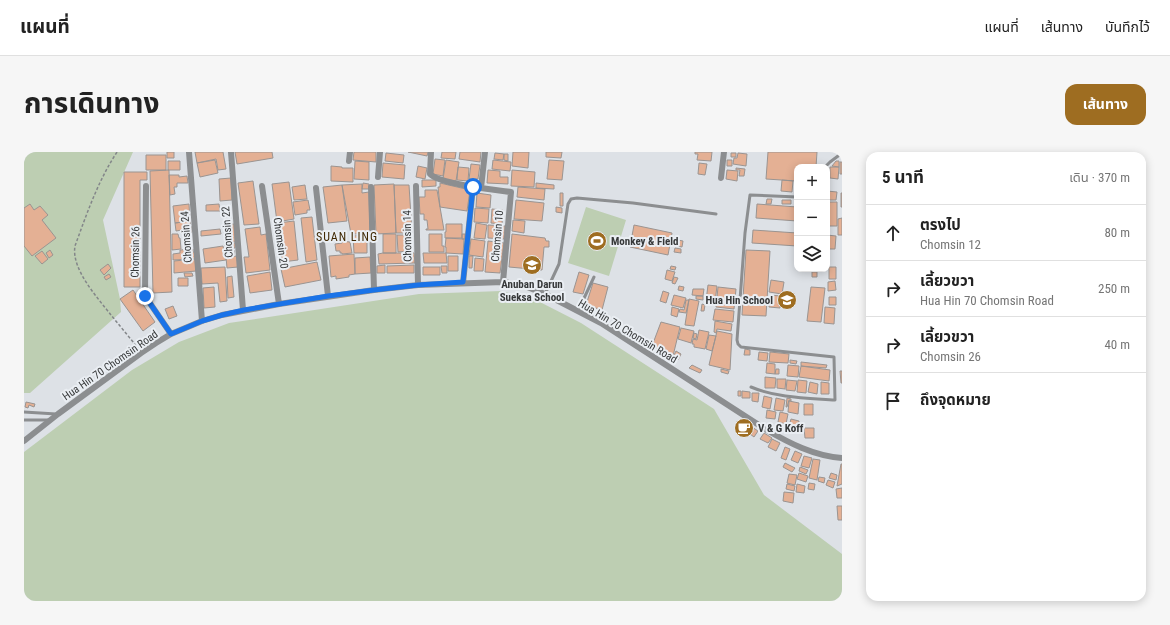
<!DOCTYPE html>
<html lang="th">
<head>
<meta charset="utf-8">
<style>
  :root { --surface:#fff; --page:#f6f6f6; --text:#222; --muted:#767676; --line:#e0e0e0; --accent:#9e6d21 }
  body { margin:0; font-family:"Roboto Condensed","Noto Sans Thai",sans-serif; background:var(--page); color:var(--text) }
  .controls { position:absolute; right:12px; top:12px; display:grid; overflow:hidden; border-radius:8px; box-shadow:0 2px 10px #0003 }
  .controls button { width:36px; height:36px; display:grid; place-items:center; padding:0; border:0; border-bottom:1px solid var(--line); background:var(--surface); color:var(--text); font:20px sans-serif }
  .stop { position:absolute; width:12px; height:12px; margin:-9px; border:3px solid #1a73e8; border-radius:50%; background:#fff }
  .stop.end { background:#1a73e8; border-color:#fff; box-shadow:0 1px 4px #0008 }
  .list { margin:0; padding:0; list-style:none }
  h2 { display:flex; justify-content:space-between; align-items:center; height:52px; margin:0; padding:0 16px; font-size:17px }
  h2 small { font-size:13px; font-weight:400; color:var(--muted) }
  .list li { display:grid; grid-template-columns:26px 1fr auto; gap:12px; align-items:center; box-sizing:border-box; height:56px; padding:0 16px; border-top:1px solid var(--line) }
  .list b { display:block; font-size:15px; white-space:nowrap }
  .list p { margin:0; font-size:13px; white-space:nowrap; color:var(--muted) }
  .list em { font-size:13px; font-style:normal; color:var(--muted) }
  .icon { flex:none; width:22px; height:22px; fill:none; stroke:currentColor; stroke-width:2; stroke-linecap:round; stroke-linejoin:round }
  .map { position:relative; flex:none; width:818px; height:449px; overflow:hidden; border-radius:12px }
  header { display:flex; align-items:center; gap:24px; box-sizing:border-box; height:56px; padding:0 20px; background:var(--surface); border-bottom:1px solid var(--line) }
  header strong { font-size:19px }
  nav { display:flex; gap:22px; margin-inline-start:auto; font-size:14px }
  .intro { display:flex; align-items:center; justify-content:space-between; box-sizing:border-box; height:96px; padding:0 24px }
  h1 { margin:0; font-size:28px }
  .button { padding:10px 18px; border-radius:12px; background:var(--accent); color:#fff; font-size:14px; font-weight:700 }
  main { display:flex; gap:24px; padding:0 24px }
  aside { flex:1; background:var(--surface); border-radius:12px; box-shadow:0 2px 10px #0003 }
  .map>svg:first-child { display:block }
</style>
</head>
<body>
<header>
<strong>แผนที่</strong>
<nav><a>แผนที่</a><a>เส้นทาง</a><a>บันทึกไว้</a></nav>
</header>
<div class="intro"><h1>การเดินทาง</h1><a class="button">เส้นทาง</a></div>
<main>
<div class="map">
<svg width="818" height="449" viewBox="0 0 818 449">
  <rect width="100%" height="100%" fill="#dde1e6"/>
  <path fill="#bdceb2" d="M0,0H109L79,68L96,147L97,160L6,241H0Z
    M562,55L602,68L585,124L544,111Z
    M477,139L512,148L557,171L690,257L740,343L818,402V449H0V300L108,218L155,190L205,171L395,142Z"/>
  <path fill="#e4b094" stroke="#9a9491" d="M143,0H150V6H143Z
    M171,0H199L202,17L194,18L192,7L173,11Z
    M211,0H248L249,6L213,12Z
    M330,0H352V10L329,8Z
    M384,0H404L403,4Z
    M418,0H432L431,7L417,6Z
    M436,0H457L456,10L435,7Z
    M489,0H505L504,16L488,14Z
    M522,0H538L537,6L522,5Z
    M671,0H688L687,9L673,8L674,2H671Z
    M744,0H793L792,15H773V29L742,27Z
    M362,1L380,3L379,11L361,9Z
    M471,1L480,2L479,8L470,7Z
    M707,1H712V5H707Z
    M714,1L723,2L722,14L709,12L710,6H713Z
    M480,2H484V9L480,8Z
    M122,3H142V18H122Z
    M411,7L421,8L419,24L409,22Z
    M191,8L194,21L176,25L173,11Z
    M422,8L435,10L432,29L419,27Z
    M469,8L487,10L486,19L468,17Z
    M525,8L540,9L538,28L523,27Z
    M703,8H708V14H703Z
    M144,9H156V18H144Z
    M331,9L345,10V28L330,27Z
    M812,9H815V15L808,14Z
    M816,10H818V22H816Z
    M359,11L381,13L380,27L358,25Z
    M675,11L683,12L681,23L674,22Z
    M447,12L456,13L454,27H445Z
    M307,14L318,15V16H329V30L307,29Z
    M394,14L403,16L401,27L392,25Z
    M434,15L445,16L444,29L433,28Z
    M806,15H815L814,27L806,26Z
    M712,16L721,17L720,24H715L716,18H712Z
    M145,18L148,140L129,141L126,19Z
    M464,18L476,19V25H484V32L463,31Z
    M488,18L511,20L510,35L487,34Z
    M703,18L714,19L713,29L702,27Z
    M100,20H123V28H116V135H100Z
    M145,23H155V25L163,24L164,31H153V35H150L151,42L146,43Z
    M207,26L208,48L196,49L195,27Z
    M398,28H412V34L398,35Z
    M758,28L769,29L768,40L757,39Z
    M229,29L235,72L220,73L214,31Z
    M265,30L270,67L253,70L248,32Z
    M339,31L345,32V37H338Z
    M416,31L446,38L443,59L416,55L414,35H416Z
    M512,31L530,33V37L512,36Z
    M338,32V41L345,40L346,82H327L318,33Z
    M370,32L372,81L352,82L350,33Z
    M281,33L283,47L270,48L268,35Z
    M318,33L323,69L304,71L299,35Z
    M370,33H385L388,81H372Z
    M494,35L521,37L520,48L493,45Z
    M401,38H413L420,78H402V77H404L403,68H400V62H396L395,45H401Z
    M803,39L813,40L812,48H803Z
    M453,41L467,43L466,56L452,55Z
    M536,41H539V54H536Z
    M817,41H818V55H817Z
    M743,47H748L747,52H742Z
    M284,48L286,58H283V61L271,63L269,50Z
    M492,48L520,51L518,69L490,67Z
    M758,48H767V52H758Z
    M803,50H813V74H803Z
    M6,52L10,58L16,54L24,63L18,68L32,86L8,104L0,94V56Z
    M165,52L166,69L151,71L149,54Z
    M195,52L196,59H182V53Z
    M733,52L773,55V69L732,66Z
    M532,55L538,56V61L532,60Z
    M451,56L465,57L464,71L450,70Z
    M468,57L479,58L478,72L467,71Z
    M288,65L293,108L282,110L277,66Z
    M818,66V83H814V67Z
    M489,68L501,69L500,81L488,79Z
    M166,69L168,80L158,81V78L152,79L151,71Z
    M270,69L274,108L258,110L254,71Z
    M452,71L463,73L461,87L450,86Z
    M210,72L211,90H206V94H201L200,73Z
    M422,72H438V86H421V80H422Z
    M464,73L481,74L480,87L464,86Z
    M610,73L648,81L644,103L606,95Z
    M236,75L237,83L242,82L246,118L222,121L220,105H225L221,77Z
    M196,77L197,82L177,84V79Z
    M729,78L773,81V94L728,91Z
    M148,82H154L155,86H156L157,97L148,98Z
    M359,82H372V101H359Z
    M405,82H418V94H420V100H405Z
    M438,82H441V87H438Z
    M488,82L521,86L522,89H525V95H520L518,118L485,115Z
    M343,83V101H330L329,84Z
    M373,83H386V99L374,100Z
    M803,83L812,84L811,97H803Z
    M422,86L440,87L439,102L422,101V95H421Z
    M447,87L461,89L459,105L445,103Z
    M649,87L659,89L658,95L648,93Z
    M318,89L326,90L328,101L318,102V101H316V99H312L311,92L318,91Z
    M464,89L480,91L476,121L461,120Z
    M206,91H211V96H206Z
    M199,94L202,108L181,111L179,97Z
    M651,96L657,97V101L650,100Z
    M169,97V100H171V107L149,108V102L156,101V98Z
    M26,98L29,103L25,106L22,101Z
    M210,98V103H201V99Z
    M722,98L746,99L742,164L718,163Z
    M18,99L24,107L18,112L11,104Z
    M359,101H390L391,111L355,112L354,102Z
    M399,101H422L423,111H400Z
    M330,102L331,122L325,123V125L312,127V124L307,125L305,104Z
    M213,104L214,115L203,116L202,105Z
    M424,104H434V119H424Z
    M445,104H449L448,116H445Z
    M346,105L347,121L331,122V106Z
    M451,106L460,107L459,119H450Z
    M171,107L172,119L150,121V109Z
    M293,110L297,128L261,135L257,117Z
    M84,112L87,116L80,123L76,118Z
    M361,113V121H353V114Z
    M390,113V121H363V114Z
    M417,114H423V121H418Z
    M647,114L652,115L651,118L646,117Z
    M201,115L203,149L196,150L194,131L178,132L177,116Z
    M399,115H416V123H399Z
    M805,115H812V127H805Z
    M643,118L651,120L648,129L641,127Z
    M246,120L248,138L226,141L223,124Z
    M555,120L565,123L559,142L549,140Z
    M788,120H793V125H788Z
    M160,121H168L169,124L161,125Z
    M85,122L87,125L82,128L80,125Z
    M208,124L210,145L204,146L203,125Z
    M650,125L654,126L651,132L648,131Z
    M154,126H164V134H154Z
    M747,128L760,130L758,142L745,140Z
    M811,129L812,138L804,139V130Z
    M569,131L584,135L578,158L562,153Z
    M684,133L693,134L691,150L682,149Z
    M655,134L660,135L659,139L654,138Z
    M190,135L191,155L180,156L179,136Z
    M694,135L712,137L710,157L692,155Z
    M787,135L801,136L797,170L783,169Z
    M669,137H680L679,144L668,143Z
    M109,138L131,170L119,179L96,147Z
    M639,139L645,141L642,151L636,149Z
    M650,143L662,146L659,156L647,153Z
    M746,143L756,144V156L745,155Z
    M672,144H679V148L672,147Z
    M805,145H812V153H805Z
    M665,147L675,149L670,174L661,173Z
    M662,148H665L662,161L655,160L656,157L660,158Z
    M678,152L681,153L680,159H677Z
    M149,154L153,164L145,167L141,157Z
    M648,155L655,157L653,165L647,163Z
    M801,155L811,156L810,172L800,171Z
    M691,157L710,159L709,170L689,168Z
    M691,169L708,172L707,179L693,177L692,181L690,180Z
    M637,170L656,175L649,204L628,194Z
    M657,176L670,179L667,191L654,187Z
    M675,178L685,180L681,197L670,195V192H668L669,187L673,188Z
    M693,179L708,182L706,218L685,213Z
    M670,181L673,182L672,187L669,186Z
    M685,183L692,184L688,199L682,197Z
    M721,197L726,198V203H720Z
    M652,199L657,202L654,208L649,205Z
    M735,200L744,201L743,209L734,208Z
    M746,200L765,202L764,211L745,210Z
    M766,208L773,209L772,212L766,211Z
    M777,210L803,213L802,216L777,214Z
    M743,211L751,212V222L742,221Z
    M668,213L678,218L676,221L665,216Z
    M764,213L775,214L774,225L763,224Z
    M777,214L806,218L805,229L775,225Z
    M697,217L705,219L704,222L697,220Z
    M752,217H755V222H751Z
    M816,219H818V231H817Z
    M741,225L752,226L751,236H741Z
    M753,227H762L761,237L753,236Z
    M763,228L773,229L771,239L762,238Z
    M774,228L783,229L782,241L773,240Z
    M786,230L794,232L793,242L784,240Z
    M797,230L805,231V242H797Z
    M714,239H717V244H714Z
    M718,239L726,240V246H718Z
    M728,241H735L734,250L728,249Z
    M740,244L748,246L746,257L738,255Z
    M752,246L761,248L759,259L750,258Z
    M763,246L767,247V249L765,248L763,255H762Z
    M765,249L775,251L774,262L764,260Z
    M2,250L11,252L10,255L5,253L4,256L1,255Z
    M780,252H789V263H780Z
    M743,258L752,260L751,267L742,266Z
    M756,260L764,262L762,272L754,270Z
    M717,267L721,270L718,274L714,271Z
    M767,267L775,269L774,276L765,274Z
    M722,271L734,279L730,285L718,276Z
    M780,276H790V286H781Z
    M740,281L748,286L744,291L736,287Z
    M748,287L756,291L752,299L744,295Z
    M761,295L766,297L762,308L757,306Z
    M771,299L778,302L774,311L767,308Z
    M780,304L788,306L785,316L777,314Z
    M789,307L796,308L793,328L785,326Z
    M761,311L771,316L768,320L759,315Z
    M817,312H818V332L813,334Z
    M776,315L784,318L782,322L775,319Z
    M775,321L784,324L782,330L773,327Z
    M807,321L813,323L812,328L805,326Z
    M765,322L773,323L771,333L763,331Z
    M795,325L801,326L800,331L794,329Z
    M804,328L811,330L809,336L802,333Z
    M785,331L791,332L790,338L784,337Z
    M763,332L771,334L770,339L762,337Z
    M773,332L781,334L780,341L772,340Z
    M818,336V346H813L812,337Z
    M760,340L770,341L769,351L759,349Z
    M813,354H818V368H814Z"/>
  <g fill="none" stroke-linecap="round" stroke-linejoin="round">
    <path stroke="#838689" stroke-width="1.5" stroke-dasharray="3 2" stroke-linecap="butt" d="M93,0C74,29 63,61 51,94C47,117 73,145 87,163C96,174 105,185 114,196"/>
    <path stroke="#8c8e90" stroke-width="3" d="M801,15L806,10L818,1
      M521,142L535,112L544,52L547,47L553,46L609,51L692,62
      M554,159L570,125
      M727,235C753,246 783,246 811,248L810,205L717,195L714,192L713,188L721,81L726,43L773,45
      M0,260L32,262
      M0,268H24"/>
    <path stroke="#8c8e90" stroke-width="6" d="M165,0L178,169
      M207,0L219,158
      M407,0L406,22C415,32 472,38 487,40L479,130
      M325,9L326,0
      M354,25L356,0
      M697,26L700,0
      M122,34L121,144L147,182
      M238,34L255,152
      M392,34L394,133
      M347,35L350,138
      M292,36L304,144
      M457,36L461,0
      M439,131L449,35
      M0,289L34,262L117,201L132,191L147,182L178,169L198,163L255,152L350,138L394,133L479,130L498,133L521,142L577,171L741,277C765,291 790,304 818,306"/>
  </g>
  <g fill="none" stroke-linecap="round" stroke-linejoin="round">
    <path stroke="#1a73e8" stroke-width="5" d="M121,144L147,182L178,169L198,163L220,158L304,144L350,138L394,133L439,130L449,35"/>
  </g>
  <defs>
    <symbol id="stadium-disc" viewBox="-11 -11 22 22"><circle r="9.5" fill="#9e6d21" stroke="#eaeef3"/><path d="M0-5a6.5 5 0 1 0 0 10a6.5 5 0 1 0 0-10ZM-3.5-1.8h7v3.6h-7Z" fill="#fff"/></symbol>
    <symbol id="school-disc" viewBox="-11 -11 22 22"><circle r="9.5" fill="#9e6d21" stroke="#eaeef3"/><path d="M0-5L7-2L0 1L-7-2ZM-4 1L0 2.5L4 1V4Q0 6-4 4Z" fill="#fff"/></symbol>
    <symbol id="cafe-disc" viewBox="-11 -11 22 22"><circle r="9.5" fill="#9e6d21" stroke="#eaeef3"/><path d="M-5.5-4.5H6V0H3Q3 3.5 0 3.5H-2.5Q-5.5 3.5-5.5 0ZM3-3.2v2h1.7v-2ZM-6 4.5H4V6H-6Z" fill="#fff"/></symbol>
  </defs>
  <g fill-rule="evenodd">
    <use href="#stadium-disc" x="562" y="78" width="22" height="22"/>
    <use href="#school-disc" x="497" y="102" width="22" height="22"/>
    <use href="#school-disc" x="752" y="137" width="22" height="22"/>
    <use href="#cafe-disc" x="709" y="265" width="22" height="22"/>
  </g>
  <g text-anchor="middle" stroke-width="4" stroke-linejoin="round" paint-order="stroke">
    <g font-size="11" fill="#363839" stroke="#eaeef3">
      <text transform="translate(203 80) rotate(-94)" y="4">Chomsin 22</text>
      <text transform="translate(383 84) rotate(-91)" y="4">Chomsin 14</text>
      <text transform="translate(473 84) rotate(-85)" y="4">Chomsin 10</text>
      <text transform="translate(162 85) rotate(-94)" y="4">Chomsin 24</text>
      <text transform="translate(257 91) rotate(82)" y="4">Chomsin 20</text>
      <text transform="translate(111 100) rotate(-89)" y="4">Chomsin 26</text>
      <text transform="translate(604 179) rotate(31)" y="4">Hua Hin 70 Chomsin Road</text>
      <text transform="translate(86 213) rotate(-35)" y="4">Hua Hin 70 Chomsin Road</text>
    </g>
    <g font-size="11" font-weight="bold" fill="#363839" stroke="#eaeef3" text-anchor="start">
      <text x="587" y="93">Monkey &amp; Field</text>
      <text x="508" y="136" text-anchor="middle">Anuban Darun<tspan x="508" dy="13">Sueksa School</tspan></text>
      <text x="749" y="152" text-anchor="end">Hua Hin School</text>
      <text x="734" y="280">V &amp; G Koff</text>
    </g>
    <g font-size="12" letter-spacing="1" fill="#3f2803" stroke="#eaeef3">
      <text x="323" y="89">SUAN LING</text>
    </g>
  </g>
</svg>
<div class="controls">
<button>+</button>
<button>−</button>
<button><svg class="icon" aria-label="layers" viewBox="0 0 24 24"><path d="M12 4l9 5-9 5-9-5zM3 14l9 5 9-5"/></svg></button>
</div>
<div class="stop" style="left:449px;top:35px"></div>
<div class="stop end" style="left:121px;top:144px"></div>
</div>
<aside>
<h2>5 นาที<small>เดิน · 370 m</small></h2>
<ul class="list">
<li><svg class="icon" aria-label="ahead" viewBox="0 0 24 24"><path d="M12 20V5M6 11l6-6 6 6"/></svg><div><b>ตรงไป</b><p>Chomsin 12</p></div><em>80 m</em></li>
<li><svg class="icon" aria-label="right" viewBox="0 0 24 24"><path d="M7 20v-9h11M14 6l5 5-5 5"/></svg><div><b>เลี้ยวขวา</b><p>Hua Hin 70 Chomsin Road</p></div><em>250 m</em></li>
<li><svg class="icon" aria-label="right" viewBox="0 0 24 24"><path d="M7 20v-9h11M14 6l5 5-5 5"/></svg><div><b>เลี้ยวขวา</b><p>Chomsin 26</p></div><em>40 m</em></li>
<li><svg class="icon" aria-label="arrive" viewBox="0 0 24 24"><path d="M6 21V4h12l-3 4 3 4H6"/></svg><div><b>ถึงจุดหมาย</b></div></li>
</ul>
</aside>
</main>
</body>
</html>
